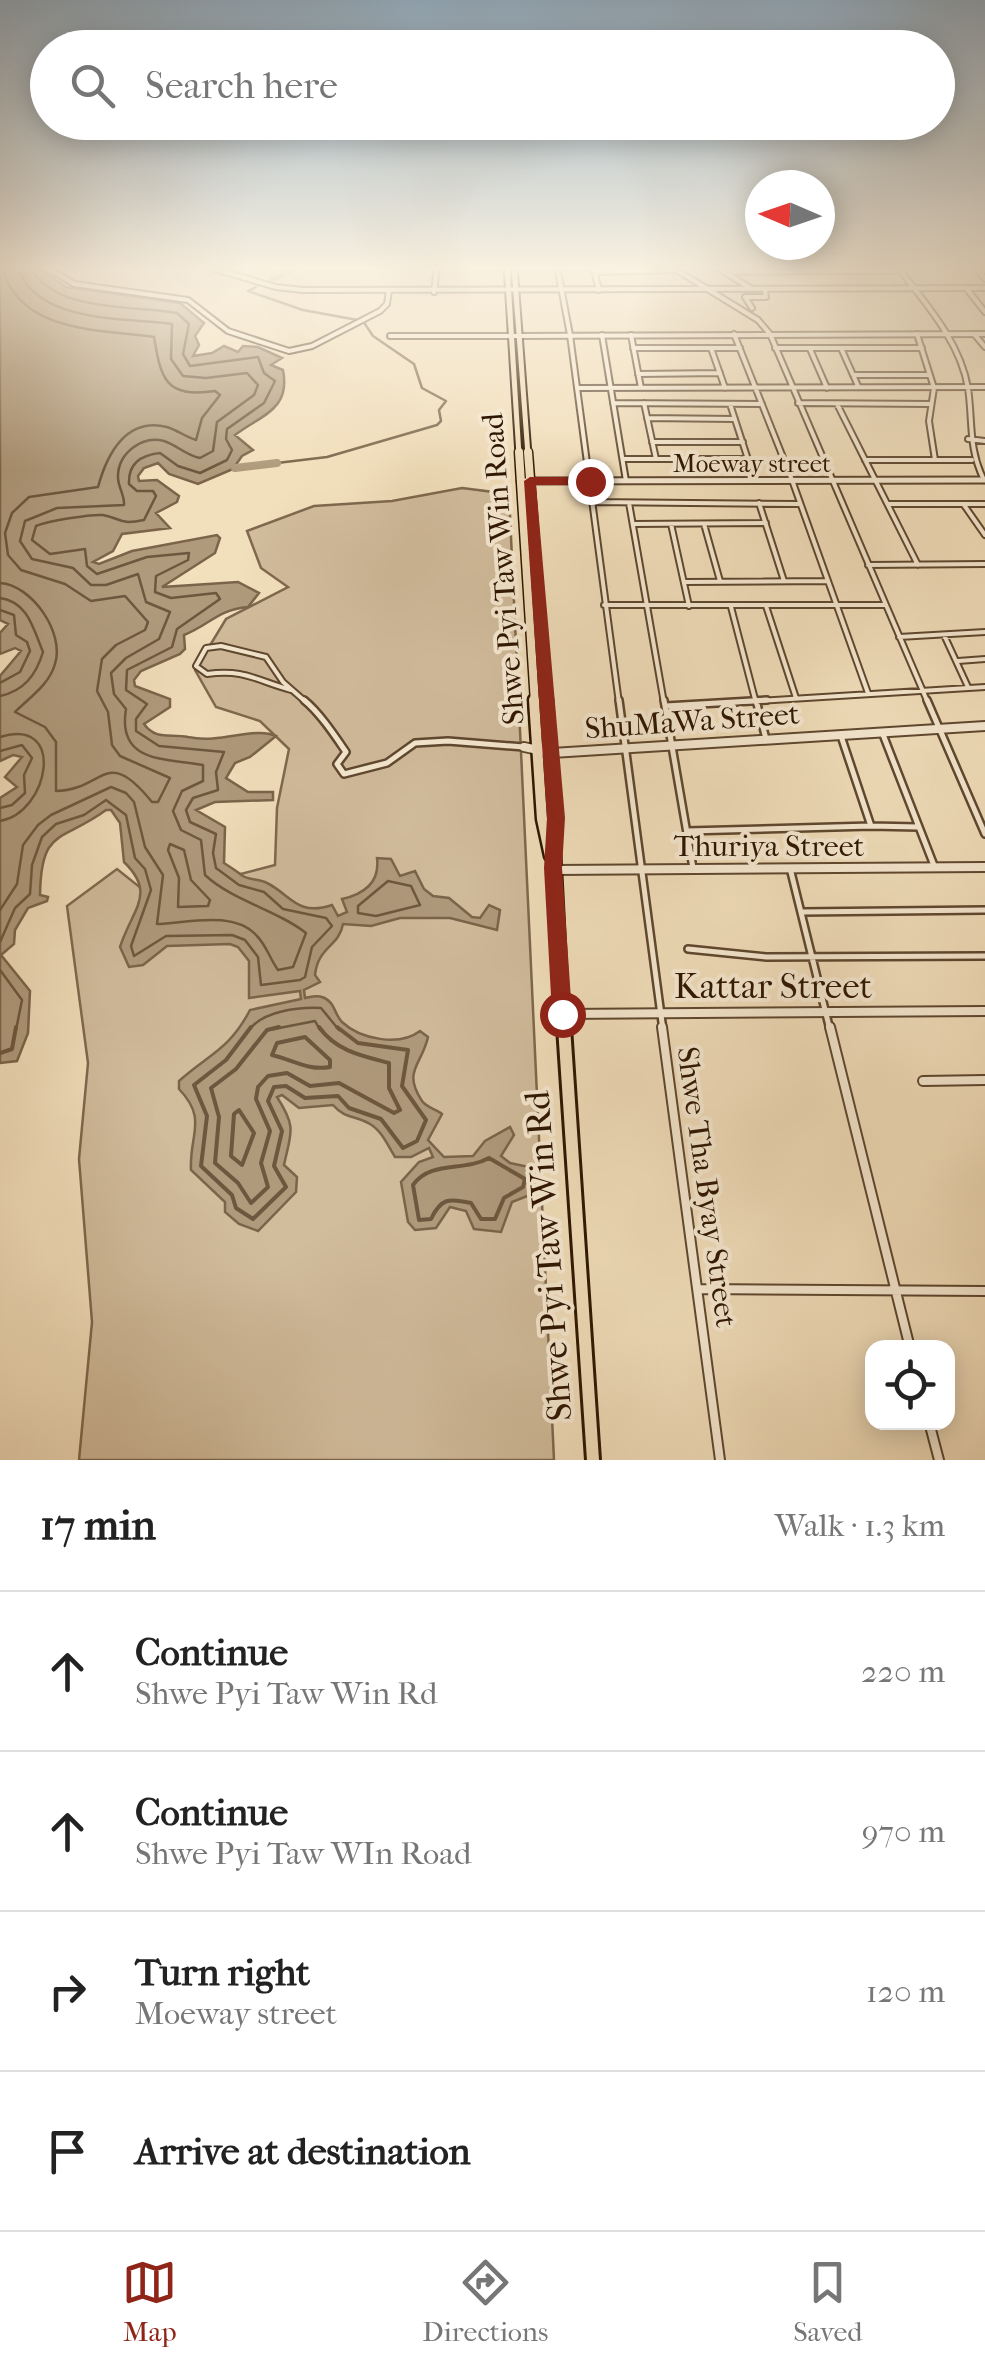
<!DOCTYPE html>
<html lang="en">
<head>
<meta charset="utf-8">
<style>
  :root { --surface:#fff; --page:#f2f2f2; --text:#222; --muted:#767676; --line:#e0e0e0; --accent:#8f2418 }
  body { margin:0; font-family:"IM FELL French Canon",serif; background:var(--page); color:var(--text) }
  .controls { position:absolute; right:30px; bottom:30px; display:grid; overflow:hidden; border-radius:20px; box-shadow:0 5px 25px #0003 }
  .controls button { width:90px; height:90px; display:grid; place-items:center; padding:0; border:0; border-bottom:2px solid var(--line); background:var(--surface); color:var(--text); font:50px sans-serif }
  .compass { position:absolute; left:745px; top:170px; width:90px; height:90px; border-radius:50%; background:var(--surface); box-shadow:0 5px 25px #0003; rotate:272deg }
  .stop { position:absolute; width:30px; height:30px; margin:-22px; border:8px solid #8f2418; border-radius:50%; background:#fff }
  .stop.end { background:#8f2418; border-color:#fff; box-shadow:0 2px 10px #0008 }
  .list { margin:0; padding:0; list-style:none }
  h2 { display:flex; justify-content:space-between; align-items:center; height:130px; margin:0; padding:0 40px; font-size:42px }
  h2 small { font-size:32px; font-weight:400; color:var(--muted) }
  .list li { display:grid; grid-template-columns:65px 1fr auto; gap:30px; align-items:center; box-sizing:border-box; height:160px; padding:0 40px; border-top:2px solid var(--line) }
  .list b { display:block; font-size:38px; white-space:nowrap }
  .list p { margin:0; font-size:32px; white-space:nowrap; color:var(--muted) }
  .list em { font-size:32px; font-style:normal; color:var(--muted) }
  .icon { flex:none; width:55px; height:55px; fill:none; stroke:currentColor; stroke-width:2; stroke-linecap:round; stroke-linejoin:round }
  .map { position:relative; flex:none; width:985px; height:1460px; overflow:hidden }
  .search { position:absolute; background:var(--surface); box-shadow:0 5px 25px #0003; left:30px; right:30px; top:30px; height:110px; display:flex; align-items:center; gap:25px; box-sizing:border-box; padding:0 35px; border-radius:55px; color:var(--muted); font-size:38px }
  .sheet { height:770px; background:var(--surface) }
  nav { display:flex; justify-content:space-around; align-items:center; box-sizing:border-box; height:140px; border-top:2px solid var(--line); background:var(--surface); font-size:28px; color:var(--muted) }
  nav a { display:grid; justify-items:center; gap:5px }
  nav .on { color:var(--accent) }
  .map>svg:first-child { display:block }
</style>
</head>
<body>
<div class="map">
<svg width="985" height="1460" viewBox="0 0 985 1460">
  <rect width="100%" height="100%" fill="#f2dfbc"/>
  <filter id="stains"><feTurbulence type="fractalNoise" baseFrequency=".002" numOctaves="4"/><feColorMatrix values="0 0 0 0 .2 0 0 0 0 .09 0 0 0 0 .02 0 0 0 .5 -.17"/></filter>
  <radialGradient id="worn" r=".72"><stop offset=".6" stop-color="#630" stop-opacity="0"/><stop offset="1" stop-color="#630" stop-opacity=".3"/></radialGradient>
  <path fill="#d1bc9c" stroke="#7f684e" stroke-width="2.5" d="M462,488L509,494L554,1460H79L92,1322L79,1159L88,1063L67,906L117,869L152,897L275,865L277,808L289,749L260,721L216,707L195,670L226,619L288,587L261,568L247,531L314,506L392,501Z"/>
  <path fill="#af9a7c" stroke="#7b644a" stroke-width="2.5" d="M0,266H34L66,287L180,303L204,323L195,336L199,345L193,356L212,353L224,346L238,352L243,346L258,347L282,358L271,365L283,370C291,410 261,415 235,435L253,450L242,456L233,469L198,484L169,474L158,463L144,468L138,476L139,481L157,480L179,496L177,502L156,513L170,528L122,534L113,551L93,562L99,564L132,551L217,535L220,538L215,553L162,587L238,582L259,593L248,607C217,610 211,624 184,635L185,649L180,654L141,671L134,680L135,686L170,699V707L144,724C156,741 171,733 188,737C222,744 254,726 276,736L250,757L235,763L226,778L248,792H273V800L215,802L196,810L225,827L224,863C232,868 236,871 243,876C249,880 260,879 267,883C290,894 297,917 332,905L338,916L347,912L342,899C364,894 380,882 377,858L391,859L400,876L415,871L424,889L433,896L449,898L472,917L480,918L489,905L500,910L497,930L450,918H400L371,926L343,924C339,947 318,946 315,975L320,982L304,990L305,998C310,997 317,995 322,997C335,1001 334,1014 342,1022C360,1039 399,1047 420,1031L428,1037C422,1065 402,1071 422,1101C426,1107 437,1110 442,1114L428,1140L444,1157L473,1156L485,1141L510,1127L514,1135L501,1156L510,1163L529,1167L535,1176V1193L512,1202L501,1232L474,1229L466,1211L450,1207L436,1228L415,1230L408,1222L401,1182L419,1162L433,1157L429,1148L411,1157H395C388,1146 382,1131 370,1124C355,1115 345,1119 333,1105L299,1108L282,1095L277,1097C297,1128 291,1132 284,1165L297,1177L296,1192L258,1231L239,1224L225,1212V1202L191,1170C189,1135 208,1119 179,1089V1081C209,1054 229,1050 250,1010L301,999L300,991L249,998V961L238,947L230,944L167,946L143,965L129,967L120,947C132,909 157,894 124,862L120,823L111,810H106C61,843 41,827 40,895L48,897L47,901L28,908L15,930L14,944L1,955L30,991L28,1033L17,1061L0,1063V798L17,787L5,777L22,757L13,755L0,761V676L21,651L15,648L0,654V633L8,624L0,620Z"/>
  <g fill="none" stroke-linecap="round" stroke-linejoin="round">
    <path stroke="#6e573e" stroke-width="2.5" d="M0,583C32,585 65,633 55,664C49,685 30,697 15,712L45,727L56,742V791C105,790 105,744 152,802H158L170,778L120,756L112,745L108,712L97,691L102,659L116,645L145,630L148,622L125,596L91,601L65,584L21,570L8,555L5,533L12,513L29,497L98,487C107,454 126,417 167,427C177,430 186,437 196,440L202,418L220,395L215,391C165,398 161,379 154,337C98,329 18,333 2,266
      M0,598C28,602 33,628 43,652C36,675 24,691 0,696
      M0,610L14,615L16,635L27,642L30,651L20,672L0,683
      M0,737C67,716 49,813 0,821
      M0,751L22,745L32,758L24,775L25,793L12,805L0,808
      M170,844L184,850L191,880L210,900L208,906L178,907L179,878L168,850Z
      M388,881L411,886L420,905L376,916L358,913V906Z
      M0,910L17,884L23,845L38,825L51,815L111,787L126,793L134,802L145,847L163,875L157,924C187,923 234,910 257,936C266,945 270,959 278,970L293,967L306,933C277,910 233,901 205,875L201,840L181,830L173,811L182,791L203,781V765C164,758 117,763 126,709L114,694L111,673L126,658L159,639L170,612L146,602L138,574L106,585H91L73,568L32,559L20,541L25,521L57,508L124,505C125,495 117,486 118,475C119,453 142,435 164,441C177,445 185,455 200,458L213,451L217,422L254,395L258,385L247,373L206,378L183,376L171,359L172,324C122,317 36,324 17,266
      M0,942L15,908L30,894L32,865L42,837L56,824L84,815L106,800L126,815L135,858L145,869L151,890L131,946L134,956L166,936L232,935L245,940L258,957L261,985L300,980L305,977L312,947L332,926L326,918L283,909L264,892L239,885L216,868L213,853L216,834L190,822L186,810L193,798L218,790L216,772L224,752L159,746L136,731V719L147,704L126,690L127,670L172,647L177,629L220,599L216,593L171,598L155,592L156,576L188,560L189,553L147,557L97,574L87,566L85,549L50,554L32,540L36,526C47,521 91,514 103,515C123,519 119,525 144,520L156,496L153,491H137L129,484C128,464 141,455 160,453L178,466L200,473L227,460L232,450L226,439L227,429L264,403L275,381L264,373L258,357L190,366L183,354L189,324L177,313C133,305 52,313 30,266
      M0,970L22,1000L16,1030
      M249,1030C263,1011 298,1007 321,1008L339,1030
      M269,1030L315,1021L320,1030"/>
    <path stroke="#6e573e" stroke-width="4" d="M251,1027L226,1060L194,1085L207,1116L201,1166L232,1195L236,1208L253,1219L286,1187L274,1166L282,1131L268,1101L274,1087L286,1086L305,1098L338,1096L349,1108L381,1119L403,1148L417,1141L426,1120L402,1086L408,1050L358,1043L337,1027
      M279,1027L267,1030L236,1069L211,1088L219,1117L215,1163L238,1183L251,1203L268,1187L261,1163L270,1131L256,1099L258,1087L268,1076L287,1073L310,1086L339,1083L394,1113L400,1110L389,1088V1063C362,1056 336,1051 319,1027
      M305,1037L330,1060V1067C309,1071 293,1060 272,1055L277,1043Z
      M0,1053L12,1049L16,1027
      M239,1110L254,1133L242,1165L231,1156L234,1114Z
      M489,1158L525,1179L523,1187L504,1198L495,1219H481L471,1203C449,1198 441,1198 431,1219L419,1220L413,1185C431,1160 464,1172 489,1158Z"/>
    <path stroke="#7b644a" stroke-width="2.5" d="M256,287L248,291L303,310L363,321L373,336L414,364L422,388L446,401L439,410L441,421L437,425L327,457L277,463"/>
    <path stroke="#af9a7c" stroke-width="5" d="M271,280L301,266"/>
    <path stroke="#af9a7c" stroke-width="8" d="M235,468L277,463"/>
    <defs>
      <path id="minor-far2" d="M44,266L74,284L188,300L228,331L289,351L312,346L380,311L387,304L389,290
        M252,266H267
        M557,266L570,335L619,703
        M593,266L599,290
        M670,266L758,320L770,334L928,703
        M715,266L750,288
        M897,266C925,303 960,341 968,388C973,422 968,448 984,480
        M974,266L985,279
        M828,271H900
        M595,272L677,270
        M724,272L828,271L825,266
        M966,288L985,312
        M434,292L437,266
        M745,297H766L765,290
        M745,297L752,308
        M734,334L792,480L868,693
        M917,334L934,388L929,421L935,460
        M974,334L985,347
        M602,335L626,481
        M631,335L641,388
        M390,336H511
        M633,348H740
        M711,348L725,388
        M775,348H922
        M841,348L858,386
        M810,349L827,388
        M638,374L720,373
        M853,375H930
        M578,388L985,387
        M613,403L762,404
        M644,403L656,459
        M798,403L931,404
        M730,404L755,481
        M837,404L918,565
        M647,418L735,419
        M968,439L985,441
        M652,442H743
        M623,459H748
        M865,460H972
        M593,502L799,504
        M629,503L664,703
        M759,503L784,581
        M888,504H985
        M964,505L985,535
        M633,524L766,523
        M671,524L689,606
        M704,524L720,581
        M868,565L985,564
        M684,582L828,581
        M604,605H885
        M766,606L796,698
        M731,607L756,703
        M944,635L968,687
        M899,637L985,632
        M958,661L985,659
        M291,690C255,680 245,669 207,674L196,666L206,648L221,646L266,657L283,682L307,703
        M725,703L985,687"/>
      <path id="minor-far1" d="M304,700C320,713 335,736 346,752L337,764L344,774L387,763L415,743L448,741L524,747
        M619,700L663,1030
        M664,700L693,868
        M756,700L766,739
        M927,700L985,834
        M666,706L767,700
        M882,732L935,868
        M841,736L871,826L918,827
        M687,831L871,826
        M790,868L830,1030
        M801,912L985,910
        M688,949L766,957L985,956"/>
      <path id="minor" d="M662,1027L720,1460
        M830,1027L910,1348
        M923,1081L985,1080
        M699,1289L985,1291
        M929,1422L939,1460"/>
      <path id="tertiary-far2" d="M204,266L276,287L303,290L985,288
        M511,336L985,334"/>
      <path id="tertiary-far1" d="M520,481L985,480"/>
      <path id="tertiary" d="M524,747L552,753L985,726
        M555,870L985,867
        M562,1014L985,1011"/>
      <path id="primary-far3" d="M507,266L519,455
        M514,266L528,455"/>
      <path id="primary-far2" d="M519,452L535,703
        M528,452L547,703"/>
      <path id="primary-far1" d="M534,700L542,819L550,856
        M547,700L564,1030"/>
      <path id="primary" d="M564,1027L593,1460"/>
    </defs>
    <use href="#minor-far2" stroke="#5e472f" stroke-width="8"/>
    <use href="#minor-far1" stroke="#5e472f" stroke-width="10"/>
    <use href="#minor" stroke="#5e472f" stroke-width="12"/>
    <use href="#tertiary-far2" stroke="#5e472f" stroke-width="8"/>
    <use href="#tertiary-far1" stroke="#5e472f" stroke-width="9"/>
    <use href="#tertiary" stroke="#5e472f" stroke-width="12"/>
    <use href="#primary-far3" stroke="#2d1400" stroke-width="9"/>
    <use href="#primary-far2" stroke="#2d1400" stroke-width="11"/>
    <use href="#primary-far1" stroke="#2d1400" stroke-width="15"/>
    <use href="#primary" stroke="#2d1400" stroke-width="18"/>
    <use href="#minor-far2" stroke="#f7ead3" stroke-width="4"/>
    <use href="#minor-far1" stroke="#f7ead3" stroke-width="5"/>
    <use href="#minor" stroke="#f7ead3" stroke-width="8"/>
    <use href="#tertiary-far2" stroke="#f7ead3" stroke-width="4"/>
    <use href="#tertiary-far1" stroke="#f7ead3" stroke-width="5"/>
    <use href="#tertiary" stroke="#f7ead3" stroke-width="8"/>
    <use href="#primary-far3" stroke="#f2dfbc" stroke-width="5"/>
    <use href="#primary-far2" stroke="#f2dfbc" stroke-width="8"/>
    <use href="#primary-far1" stroke="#f2dfbc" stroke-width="10"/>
    <use href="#primary" stroke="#f2dfbc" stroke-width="12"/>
  </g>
  <linearGradient id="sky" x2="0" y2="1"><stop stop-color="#91aabd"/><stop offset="0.57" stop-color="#f9f1e1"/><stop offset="1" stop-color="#f9f1e1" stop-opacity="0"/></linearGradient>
  <rect width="985" height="470" fill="url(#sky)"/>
  <path fill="#8f2418" d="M530,477H590L596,481L590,485H536L565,818L562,868L572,1014L562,1023L552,1014L544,868L547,818L524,481Z"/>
  <g text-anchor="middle" stroke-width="8" stroke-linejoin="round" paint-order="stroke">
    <g font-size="25" fill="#2d1400" stroke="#f7ead3">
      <text x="752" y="472">Moeway street</text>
    </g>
    <g font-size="30" fill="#2d1400" stroke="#f7ead3">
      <text transform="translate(503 569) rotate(-94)" y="10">Shwe Pyi Taw Win Road</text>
      <text transform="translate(692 721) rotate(-4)" y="10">ShuMaWa Street</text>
      <text x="769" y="856">Thuriya Street</text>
      <text transform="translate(707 1187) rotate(82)" y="10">Shwe Tha Byay Street</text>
    </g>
    <g font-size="35" fill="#2d1400" stroke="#f7ead3">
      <text x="773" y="998">Kattar Street</text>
      <text transform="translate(548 1256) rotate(-94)" y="12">Shwe Pyi Taw Win Rd</text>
    </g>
  </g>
  <rect width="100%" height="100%" filter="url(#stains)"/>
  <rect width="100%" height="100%" fill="url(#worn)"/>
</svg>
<div class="controls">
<button><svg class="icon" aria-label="locate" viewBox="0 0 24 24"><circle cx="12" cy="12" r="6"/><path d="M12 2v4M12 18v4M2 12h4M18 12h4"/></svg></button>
</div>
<svg class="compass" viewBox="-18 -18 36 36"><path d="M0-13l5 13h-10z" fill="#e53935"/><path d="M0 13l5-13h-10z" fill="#767676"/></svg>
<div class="stop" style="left:562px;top:1014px"></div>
<div class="stop end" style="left:590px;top:481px"></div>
<div class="search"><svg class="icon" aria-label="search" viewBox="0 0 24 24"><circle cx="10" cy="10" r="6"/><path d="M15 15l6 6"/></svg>Search here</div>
</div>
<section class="sheet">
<h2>17 min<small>Walk · 1.3 km</small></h2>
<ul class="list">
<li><svg class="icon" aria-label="ahead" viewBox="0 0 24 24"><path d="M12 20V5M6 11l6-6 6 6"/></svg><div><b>Continue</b><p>Shwe Pyi Taw Win Rd</p></div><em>220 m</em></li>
<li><svg class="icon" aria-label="ahead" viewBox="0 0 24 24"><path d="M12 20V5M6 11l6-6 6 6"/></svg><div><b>Continue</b><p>Shwe Pyi Taw WIn Road</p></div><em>970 m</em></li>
<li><svg class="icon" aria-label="right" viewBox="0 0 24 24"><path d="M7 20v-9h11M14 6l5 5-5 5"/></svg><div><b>Turn right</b><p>Moeway street</p></div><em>120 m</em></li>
<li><svg class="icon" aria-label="arrive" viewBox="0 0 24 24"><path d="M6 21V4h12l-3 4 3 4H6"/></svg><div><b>Arrive at destination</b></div></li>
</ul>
</section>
<nav>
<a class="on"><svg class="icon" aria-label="map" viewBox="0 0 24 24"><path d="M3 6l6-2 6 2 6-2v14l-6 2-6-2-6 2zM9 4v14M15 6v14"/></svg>Map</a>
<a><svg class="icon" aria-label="directions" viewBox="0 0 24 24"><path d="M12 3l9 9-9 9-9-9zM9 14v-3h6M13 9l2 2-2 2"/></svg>Directions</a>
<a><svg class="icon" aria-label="saved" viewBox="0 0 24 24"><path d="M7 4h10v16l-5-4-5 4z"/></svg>Saved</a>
</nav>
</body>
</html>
